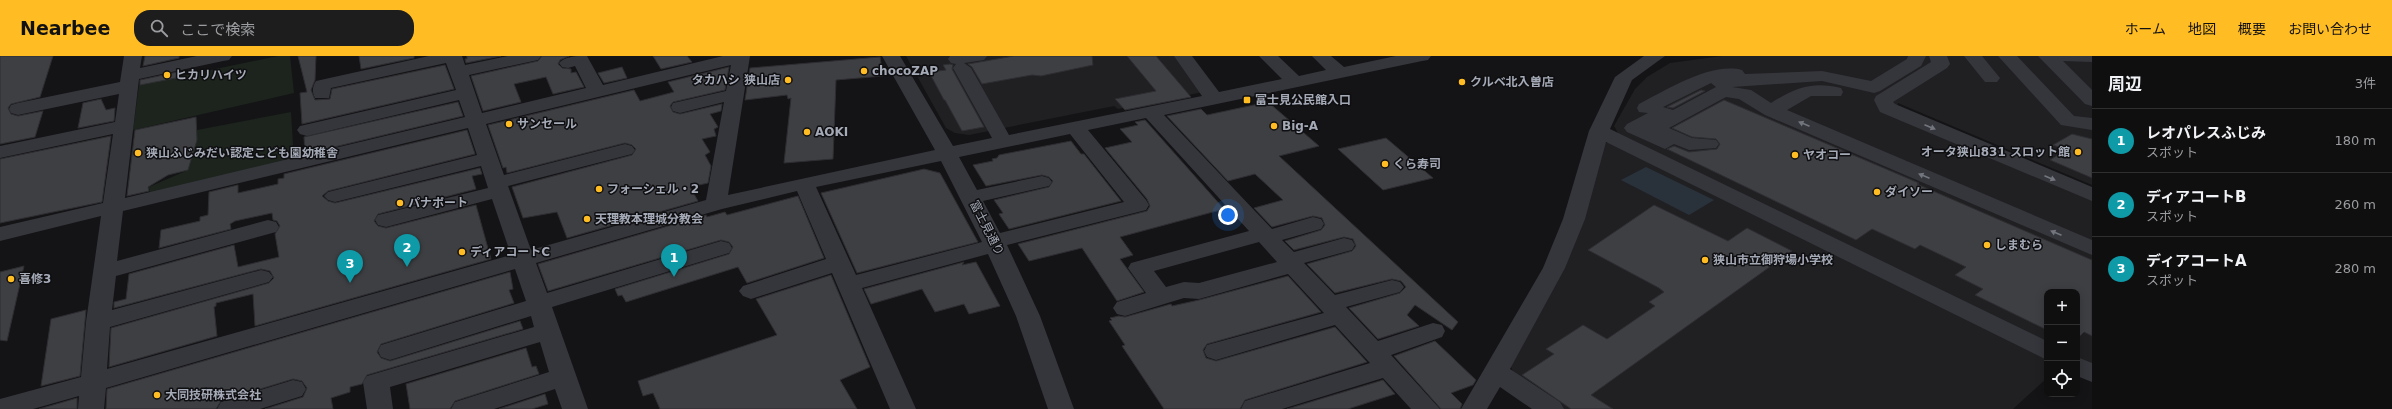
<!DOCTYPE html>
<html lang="ja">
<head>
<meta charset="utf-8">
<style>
  :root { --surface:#0f0f10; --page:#1d1d1e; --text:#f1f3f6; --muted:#9b9c9f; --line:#2f2f30; --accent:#ffbd23 }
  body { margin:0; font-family:"DejaVu Sans","Noto Sans JP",sans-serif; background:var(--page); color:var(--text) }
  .controls { position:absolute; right:12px; bottom:12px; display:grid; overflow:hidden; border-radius:8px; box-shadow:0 2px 10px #0003 }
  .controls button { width:36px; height:36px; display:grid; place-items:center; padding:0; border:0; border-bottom:1px solid var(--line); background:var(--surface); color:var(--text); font:20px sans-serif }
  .you { position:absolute; left:1228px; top:159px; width:14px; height:14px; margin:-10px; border:3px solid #fff; border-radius:50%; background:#1a73e8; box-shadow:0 0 0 6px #1a73e833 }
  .badge { display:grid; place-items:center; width:26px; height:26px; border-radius:50%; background:var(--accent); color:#fff; font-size:13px; font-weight:700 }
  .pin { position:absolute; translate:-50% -33px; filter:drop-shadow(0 1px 2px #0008) }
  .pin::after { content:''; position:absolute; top:21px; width:14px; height:12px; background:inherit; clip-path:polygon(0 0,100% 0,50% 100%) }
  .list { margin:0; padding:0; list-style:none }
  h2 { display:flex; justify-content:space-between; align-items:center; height:52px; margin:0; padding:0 16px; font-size:17px }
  h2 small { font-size:13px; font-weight:400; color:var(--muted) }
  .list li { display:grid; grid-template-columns:26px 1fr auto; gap:12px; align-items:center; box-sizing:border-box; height:64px; padding:0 16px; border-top:1px solid var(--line) }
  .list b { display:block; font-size:15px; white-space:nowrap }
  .list p { margin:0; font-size:13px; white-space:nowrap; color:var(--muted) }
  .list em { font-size:13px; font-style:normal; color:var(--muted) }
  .icon { flex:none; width:22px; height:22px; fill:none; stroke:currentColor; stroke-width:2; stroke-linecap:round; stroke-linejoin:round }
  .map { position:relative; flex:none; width:2092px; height:353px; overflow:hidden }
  header { display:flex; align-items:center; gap:24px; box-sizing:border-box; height:56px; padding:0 20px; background:var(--accent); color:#111 }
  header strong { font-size:19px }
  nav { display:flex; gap:22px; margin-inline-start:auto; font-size:14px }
  .search { width:280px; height:36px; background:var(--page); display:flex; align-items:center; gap:10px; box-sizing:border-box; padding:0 14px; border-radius:16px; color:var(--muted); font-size:15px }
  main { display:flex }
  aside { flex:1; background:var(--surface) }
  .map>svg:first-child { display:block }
</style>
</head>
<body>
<header>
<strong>Nearbee</strong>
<div class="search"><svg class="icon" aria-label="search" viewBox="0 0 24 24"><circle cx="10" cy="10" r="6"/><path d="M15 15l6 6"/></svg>ここで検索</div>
<nav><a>ホーム</a><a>地図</a><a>概要</a><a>お問い合わせ</a></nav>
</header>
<main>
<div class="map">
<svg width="2092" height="353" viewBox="0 0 2092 353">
  <rect width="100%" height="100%" fill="#141416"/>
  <path fill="#202023" d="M906,0H1177L1203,36L1118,53L1114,50L969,79L955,77L946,72Z
    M1722,0H2092V129L1898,47L1897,50L2092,134V310L2077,302V236H2047V288L1619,79L1614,70L1635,33L1647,21L1670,7Z
    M1604,87H1610L2047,303V322L2013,353H1561L1516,323L1508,304Z"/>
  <path fill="#1c241d" d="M278,0H290L294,37L133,74L139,29Z
    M291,56L294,105L150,137L149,131L188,114L197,84V74Z"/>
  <path fill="#29323b" d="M1646,111L1714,144L1689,159L1621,124Z"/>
  <path fill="#3e3f43" stroke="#2e2e32" d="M0,0H53L40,41L11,48L8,52L11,58L18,60L43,55L35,81L0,88Z
    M145,0H179V2L143,10Z
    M298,0H316L315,24L311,34L315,44L330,43L332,33L445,9L454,33L302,68L300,37L307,36Z
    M359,0H414V2L361,13Z
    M467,0H501L466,7L465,3H467Z
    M542,0H569L560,4L558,8L562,12L571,13V17L576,16L584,31L553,38L546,21L514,28L521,46L483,55L471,20L538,5Z
    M653,0H687L692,6L661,13Z
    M1014,0H1092L1093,9L1041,20L1032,19L982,28L972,11L968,8Z
    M1127,0H1156L1191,41L1125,54L1115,43L1156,35Z
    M880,1L883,20L836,24L833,103L784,107L791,42L788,43L787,39L745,44L750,12Z
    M950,8L953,9L952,13L984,71L962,75L945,44H944L929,16L946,14L943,9Z
    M622,11L627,22L604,27L598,17Z
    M729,11L725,34L673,46L670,50L673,56L680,58L722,48L721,55L710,58L718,71L714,73L716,80L702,83L710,96L705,99L711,110L708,127L690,131L698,145L567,182L557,156L523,162L512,131L632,99L636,93L632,89L625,87L507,117L506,111L503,112L488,69L634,34L640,45L674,36L668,26Z
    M177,16L176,22L140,29V24Z
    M1701,34L1705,35L1673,52L1667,51Z
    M101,43L106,54L115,52L114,65L78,72L83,47Z
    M1724,44L1919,127L1917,128L2092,204V280L2084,276L2077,283V236H2047V274L1975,239L1983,233L1955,219L1966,211L1920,189L1915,193L1872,173L1856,184L1667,93L1674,90L1689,96L1717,93L1720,88L1716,83L1692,81L1672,72Z
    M458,46L463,60L305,98L304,81Z
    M1268,46L1319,90L1279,100L1458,266L1452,274L1415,249L1407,259L1419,270L1378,283L1349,252L1400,237L1406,231L1401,225L1392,223L1335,237L1307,208L1352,195L1356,190L1353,183L1344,181L1294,194L1285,185L1321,174L1325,169L1322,162L1313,160L1272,171L1254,152L1283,144L1255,118L1228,125L1167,60L1201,53L1207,59Z
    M196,61L197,84L188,114L168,119L148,131L149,135L127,140L135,74Z
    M1145,64L1224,153L1120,181L1133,199L1120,203L1144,236L1117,245L1082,192L1029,205L1018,188L1147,155L1150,150L1147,143L1105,92L1132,86L1120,73L1138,69L1135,66Z
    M467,74L475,98L328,135L322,140L328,145L335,147L480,112L482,118L472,120L476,133L378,158L374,165L378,170L386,172L476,149L491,203L255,270L253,238L216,247V250L214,251L217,280L109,311L111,272L269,227L274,222L270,215L261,213L114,252V246L126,243L129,218L234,189L238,211L279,201L275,178L280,170L277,165L273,164L272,157L235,165L230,168L231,173L159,192L161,174L200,165V161L208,159L209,136L238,129V137L278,128V123L284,122V118Z
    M2072,78L2092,83V122L2050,104L2066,94L2053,89Z
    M111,80L102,146L0,167V103Z
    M1386,82L1433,122L1383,134L1338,93Z
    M1071,85L1081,98H1084L1121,145L1009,173L999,158L1003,157L994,144L1049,131L1053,125L1049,121L1042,119L986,130L973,109L993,105L992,103L997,102L999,99Z
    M924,113L940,117L978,186L857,217L821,137Z
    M798,140L824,202L747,227L738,211L626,246L622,239L618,240L615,233L729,198L733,191L729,186L721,184L548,235L538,208L706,159L707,161L725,156L727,159Z
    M1654,149L1728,185L1747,172L1792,195L1591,339L1613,353H1571L1522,319L1554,298L1546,293L1583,269L1607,283L1655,250L1649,246L1664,236L1659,232L1588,194Z
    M964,206L962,209L976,206L1000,250L969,258L964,248L935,256L922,233L871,248L864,233Z
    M24,210L7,285L0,284V216Z
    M510,216L513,233L509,234L514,247L381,288L377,296L381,302L390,305L520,265L523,273L367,319L362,328L350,331V336L331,342L333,353H265L303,341L307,332L302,325L293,323L221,345L216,353H106L107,333Z
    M831,219L870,311L840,324L857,353H660L653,337L643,340L638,325L777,279L756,243Z
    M1288,220L1321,256L1207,288L1203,294L1206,302L1216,305L1335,271L1367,306L1245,344L1240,353H1164L1122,290L1125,289L1109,265L1112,264L1110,262L1119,260L1125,261L1171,248L1172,250L1199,244Z
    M86,254L80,320L41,330L51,263Z
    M1435,285L1476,324L1473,329L1451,337L1462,348L1460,353H1441L1394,300Z
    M526,292L532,311L536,310L539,318L455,345L450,353H410L406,328Z
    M1383,324L1395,338L1348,353H1287Z
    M545,338L548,348L532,353H499Z
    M77,342V353H39Z"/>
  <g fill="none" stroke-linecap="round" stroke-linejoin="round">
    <path fill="#35363b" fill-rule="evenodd" d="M124,0H142L140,12L197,0H232L229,4L223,5L139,23L125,142L465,61L459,44L307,80L300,78L297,74L300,70L456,34L446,7L331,32L329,42H315C312,36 312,31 316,25L429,0H462L465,9L508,0H541L538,4L469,19L482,57L586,32L575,10L568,12L562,11L559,7C565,0 577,0 587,0L603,29L723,0H750L728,139L935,94L882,0H900L953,90L992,82L953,12L956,8L951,7L948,3L950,0H987L984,4L964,7L971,12L1009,79L1202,40L1174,0H1192L1219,36L1282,23L1259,0H1278L1299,20L1326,14L1312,0H1331L1344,11L1396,0H1431L1428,4L1422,5L1164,59L1272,173L1313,161L1321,163L1324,168L1321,173L1282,184L1294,196L1344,182L1352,184L1355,189L1352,194L1304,207L1335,239L1392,224L1400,226L1404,231L1400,236L1346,251L1378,285L1433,267L1442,269L1445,275L1442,281L1391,299L1440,353H1411L1383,322L1282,353H1241L1245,345L1370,307L1335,269L1216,304L1207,301L1204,295L1207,289L1324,257L1288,218L1199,243L1184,242L1125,260L1117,258L1113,252L1117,246L1146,237L1128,212L1131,207L1249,175L1146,62L1088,74L1146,144L1149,149L1146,154L1007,189L1040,260L1074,353H1048L1016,260L988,198L862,232L916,353H890L832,217L751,243L743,240L739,235L743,230L826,203L797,135L722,153L536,207L547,237L721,185L729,187L732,192L729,197L552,251L588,353H562L555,333L494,353H451L455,346L549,316L540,286L390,331L393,353H367L363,326L367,320L534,271L531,260L390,304L381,301L378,295L381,289L526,245L515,213L106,332L104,353H78L79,340L33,353H0V343L81,321L86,266L101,160L0,185V171L103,147L113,78L0,102V90L115,66L119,38L18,59L11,57L9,53L11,49L18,47L120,26ZM731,9L726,35L673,47L671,51L673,55L680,57L724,46L706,144L531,194L508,130L632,98L635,94L632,90L625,88L504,119L486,68ZM468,72L477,99L328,136L324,140L328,144L335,146L481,110L488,132L378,159L375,164L378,169L386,171L492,143L511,199L107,313L110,271L269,226L273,221L269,216L261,214L112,254L116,220L276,176L279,171L276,166L268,164L117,205L123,155ZM1070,78L1124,146L1000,177L983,145L1049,130L1052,126L1049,122L1042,120L977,134L959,101ZM941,105L982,186L856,219L816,131ZM1259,186L1277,206L1199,227L1184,226L1166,231L1154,215Z
      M1644,0H1665L1632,24L1610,73L2047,285V304L1606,86L1585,163L1565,212L1510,313L1560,346L1564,353H1532L1500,331L1487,353H1461L1543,212L1563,163L1589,75L1615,21Z
      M1908,0H1926L1921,10L1880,35L1874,37L1822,25L1732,31L1751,34L1771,47C1795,32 1812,25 1841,32L1843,36L1841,40H1811L1787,54L2092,184V199L1765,59L1739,43L1726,41L1669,72L1692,82L1716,84L1719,88L1716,92L1689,94L1674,88L1665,93L1627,76L1624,72L1627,68L1648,57L1639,56L1637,52L1639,48C1667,34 1710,6 1742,14L1745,18L1822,15L1871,25L1907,3ZM1711,27L1716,31L1673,54L1663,51Z
      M1929,0H1947L1950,8L1947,12L1893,46L1895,48L2092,131V145L1880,56L1874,44L1876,40L1931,6Z
      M1964,0H1982L2000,22L1997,26H1985Z
      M1998,0H2017L2074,60L2092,62V74L2061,69Z
      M2038,0H2092V6L2063,5L2092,34V50L2085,48Z
      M2077,301L2092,307V326L2077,320Z
      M293,324L302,326L306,333L302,340L260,353H217L221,346Z"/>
  </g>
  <defs><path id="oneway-solid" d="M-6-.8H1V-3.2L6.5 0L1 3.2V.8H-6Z"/></defs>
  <g fill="#73767f">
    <use href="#oneway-solid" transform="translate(1804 68) rotate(-157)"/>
    <use href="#oneway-solid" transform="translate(1930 71) rotate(23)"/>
    <use href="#oneway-solid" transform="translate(1924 120) rotate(-157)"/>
    <use href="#oneway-solid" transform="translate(2050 122) rotate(23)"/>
    <use href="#oneway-solid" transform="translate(2056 177) rotate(-157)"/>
  </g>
  <g fill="#ffbd23" stroke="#0f0f11" stroke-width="1.5">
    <circle cx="864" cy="15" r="4"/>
    <circle cx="167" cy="19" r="4"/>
    <circle cx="788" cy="24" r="4"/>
    <circle cx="1462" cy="26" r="4"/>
    <rect x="1243" y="40" width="8" height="8" rx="2"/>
    <circle cx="509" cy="68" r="4"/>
    <circle cx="1274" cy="70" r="4"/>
    <circle cx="807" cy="76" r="4"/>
    <circle cx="2078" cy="96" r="4"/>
    <circle cx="138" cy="97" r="4"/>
    <circle cx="1795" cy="99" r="4"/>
    <circle cx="1385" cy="108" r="4"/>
    <circle cx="599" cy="133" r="4"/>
    <circle cx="1877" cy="136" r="4"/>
    <circle cx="400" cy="147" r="4"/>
    <circle cx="587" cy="163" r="4"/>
    <circle cx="1987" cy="189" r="4"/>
    <circle cx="462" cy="196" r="4"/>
    <circle cx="1705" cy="204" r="4"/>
    <circle cx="11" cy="223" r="4"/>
    <circle cx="157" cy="339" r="4"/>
  </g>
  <g text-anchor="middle" stroke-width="3" stroke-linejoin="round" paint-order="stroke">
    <g font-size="12" font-weight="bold" fill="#a5aab7" stroke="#0f0f11" text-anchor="start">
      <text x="872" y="19">chocoZAP</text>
      <text x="175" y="23">ヒカリハイツ</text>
      <text x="780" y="28" text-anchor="end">タカハシ 狭山店</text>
      <text x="1470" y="30">クルベ北入曽店</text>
      <text x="1255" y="48">富士見公民館入口</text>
      <text x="517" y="72">サンセール</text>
      <text x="1282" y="74">Big-A</text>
      <text x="815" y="80">AOKI</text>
      <text x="2070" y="100" text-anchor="end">オータ狭山831 スロット館</text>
      <text x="146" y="101">狭山ふじみだい認定こども園幼稚舎</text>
      <text x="1803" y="103">ヤオコー</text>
      <text x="1393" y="112">くら寿司</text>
      <text x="607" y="137">フォーシェル・2</text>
      <text x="1885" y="140">ダイソー</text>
      <text x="408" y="151">パナポート</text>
      <text x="595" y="167">天理教本理城分教会</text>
      <text x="1995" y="193">しまむら</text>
      <text x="470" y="200">ディアコートC</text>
      <text x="1713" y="208">狭山市立御狩場小学校</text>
      <text x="19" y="227">喜修3</text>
      <text x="165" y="343">大同技研株式会社</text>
    </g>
    <g font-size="12" fill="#a5aab7" stroke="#0f0f11">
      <text transform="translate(987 172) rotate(63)" y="4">富士見通り</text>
    </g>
  </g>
</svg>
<div class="controls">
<button>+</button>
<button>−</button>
<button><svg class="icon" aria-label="locate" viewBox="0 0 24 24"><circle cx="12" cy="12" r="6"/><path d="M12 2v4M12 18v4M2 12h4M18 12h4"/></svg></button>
</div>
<div class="you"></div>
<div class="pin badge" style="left:674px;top:221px;background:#0f9aa8">1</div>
<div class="pin badge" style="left:407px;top:211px;background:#0f9aa8">2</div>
<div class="pin badge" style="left:350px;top:227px;background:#0f9aa8">3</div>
</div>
<aside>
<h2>周辺<small>3件</small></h2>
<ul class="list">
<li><span class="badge" style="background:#0f9aa8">1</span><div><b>レオパレスふじみ</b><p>スポット</p></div><em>180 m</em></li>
<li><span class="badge" style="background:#0f9aa8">2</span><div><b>ディアコートB</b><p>スポット</p></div><em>260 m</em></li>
<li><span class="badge" style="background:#0f9aa8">3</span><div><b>ディアコートA</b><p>スポット</p></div><em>280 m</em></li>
</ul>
</aside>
</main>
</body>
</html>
